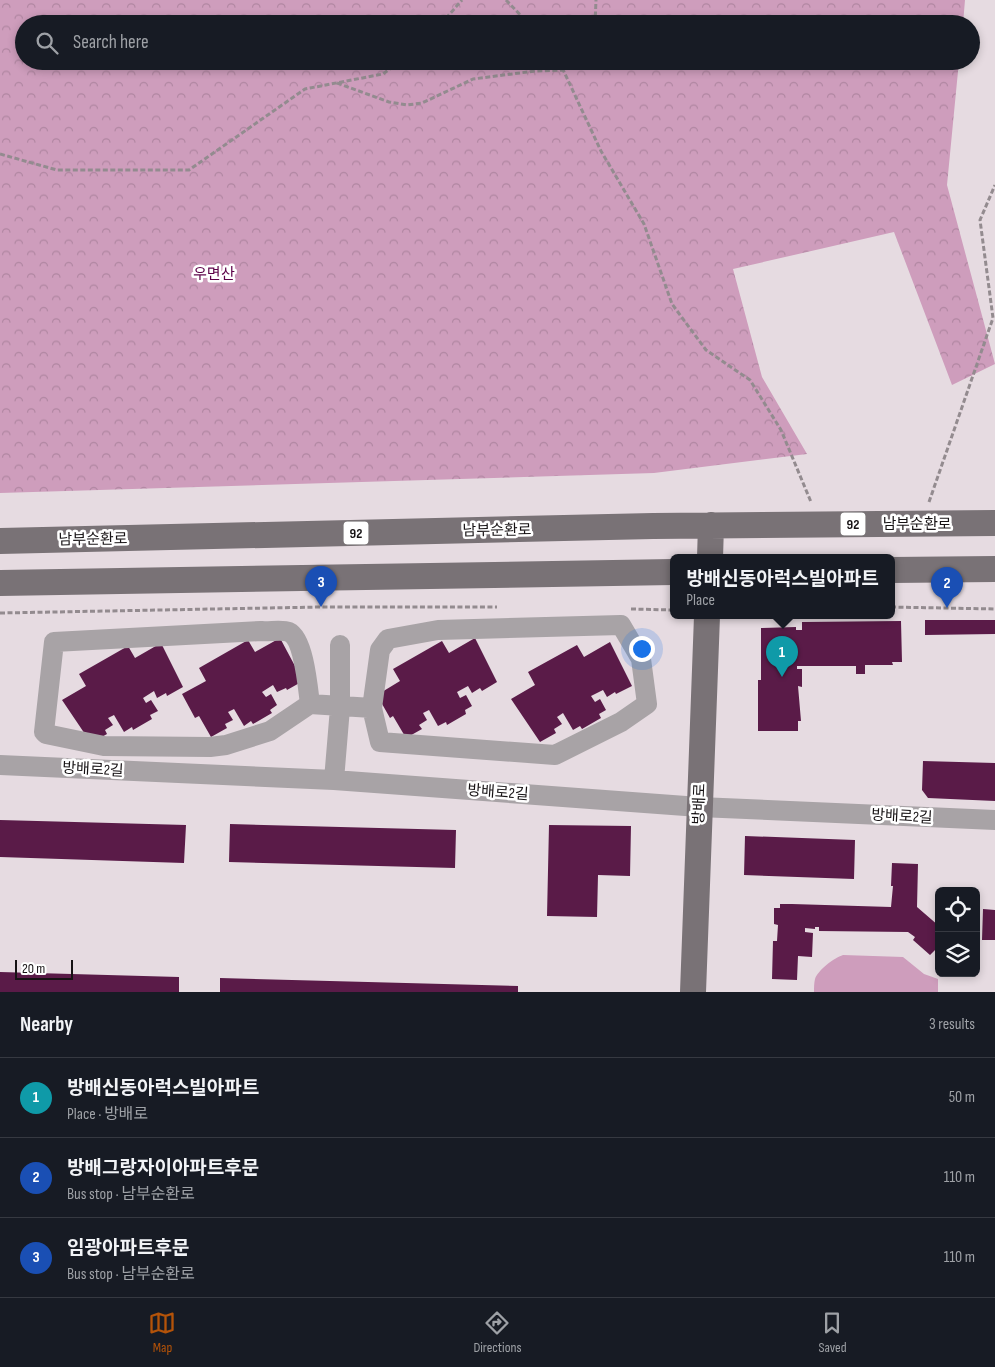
<!DOCTYPE html>
<html lang="en">
<head>
<meta charset="utf-8">
<style>
  :root { --surface:#171b24; --page:#20242c; --text:#f1f3f6; --muted:#9ea1a6; --line:#363941; --accent:#b45309 }
  body { margin:0; font-family:"Sofia Sans Condensed","Noto Sans KR",sans-serif; background:var(--page); color:var(--text) }
  .controls { position:absolute; right:15px; bottom:15px; display:grid; overflow:hidden; border-radius:8px; box-shadow:0 2px 8px #0003 }
  .controls button { width:45px; height:45px; display:grid; place-items:center; padding:0; border:0; border-bottom:1px solid var(--line); background:var(--surface); color:var(--text); font:25px sans-serif }
  .scale { position:absolute; left:15px; bottom:12px; width:58px; box-sizing:border-box; padding-left:5px; border:2px solid #161214; border-top:0; font-size:14px; line-height:18px; white-space:nowrap; color:#161214; -webkit-text-stroke:4px #fff; paint-order:stroke }
  .you { position:absolute; left:641px; top:648px; width:18px; height:18px; margin:-12px; border:4px solid #fff; border-radius:50%; background:#1a73e8; box-shadow:0 0 0 8px #1a73e833 }
  .badge { display:grid; place-items:center; width:32px; height:32px; border-radius:50%; background:var(--accent); color:#fff; font-size:16px; font-weight:700 }
  .pin { position:absolute; translate:-50% -41px; filter:drop-shadow(0 1px 2px #0008) }
  .pin::after { content:''; position:absolute; top:26px; width:18px; height:15px; background:inherit; clip-path:polygon(0 0,100% 0,50% 100%) }
  .popup { position:absolute; left:670px; top:554px; width:225px; height:65px; box-sizing:border-box; display:grid; place-content:center; border-radius:8px; background:var(--surface); filter:drop-shadow(0 1px 4px #0005); font-size:16px; white-space:nowrap; color:var(--muted) }
  .popup b { font-size:19px; color:var(--text) }
  .popup::after { content:''; position:absolute; left:50%; top:100%; margin-left:-10px; border:10px solid transparent; border-top-color:var(--surface) }
  .list { margin:0; padding:0; list-style:none }
  h2 { display:flex; justify-content:space-between; align-items:center; height:65px; margin:0; padding:0 20px; font-size:21px }
  h2 small { font-size:16px; font-weight:400; color:var(--muted) }
  .list li { display:grid; grid-template-columns:32px 1fr auto; gap:15px; align-items:center; box-sizing:border-box; height:80px; padding:0 20px; border-top:1px solid var(--line) }
  .list b { display:block; font-size:19px; white-space:nowrap }
  .list p { margin:0; font-size:16px; white-space:nowrap; color:var(--muted) }
  .list em { font-size:16px; font-style:normal; color:var(--muted) }
  .icon { flex:none; width:28px; height:28px; fill:none; stroke:currentColor; stroke-width:2; stroke-linecap:round; stroke-linejoin:round }
  .map { position:relative; flex:none; width:995px; height:992px; overflow:hidden }
  .search { position:absolute; background:var(--surface); box-shadow:0 2px 8px #0003; left:15px; right:15px; top:15px; height:55px; display:flex; align-items:center; gap:12px; box-sizing:border-box; padding:0 18px; border-radius:28px; color:var(--muted); font-size:19px }
  .sheet { height:305px; background:var(--surface) }
  nav { display:flex; justify-content:space-around; align-items:center; box-sizing:border-box; height:70px; border-top:1px solid var(--line); background:var(--surface); font-size:14px; color:var(--muted) }
  nav a { display:grid; justify-items:center; gap:2px }
  nav .on { color:var(--accent) }
  .map>svg:first-child { display:block }
</style>
</head>
<body>
<div class="map">
<svg width="995" height="992" viewBox="0 0 995 992">
  <defs>
    <pattern id="forest-crowns" width="20" height="18" patternUnits="userSpaceOnUse" patternTransform="scale(1.25)"><rect width="20" height="18" fill="#ce9dbc"/><path d="M2 6a3 3 0 1 1 6 0M12 15a3 3 0 1 1 6 0" fill="none" stroke="#b086a1"/></pattern>
  </defs>
  <rect width="100%" height="100%" fill="#e6dbe1"/>
  <path fill="url(#forest-crowns)" d="M0,0H965L963,24H24V61H959L947,185L995,364L952,385L894,232L733,269L762,377L807,454L654,473L0,493Z"/>
  <path fill="#ce9dbc" d="M843,955L903,957L924,974L938,979V992H814C814,988 814,983 815,979C818,970 834,958 843,955Z"/>
  <path fill="#5a1b48" d="M925,620H995V634L925,635Z
    M901,621L902,662H892L893,665H865V674H856V666H797V669H802V687L798,686L801,721H798V731H758V680H761V628L796,627V630H802V622Z
    M280,638L303,681L287,690L286,688L277,692L273,685L262,692L266,697L271,694L277,705L270,710L272,713L253,724L251,721L244,726L234,709L228,712L233,720L225,724L227,728L211,737L199,716L195,718L182,694L206,681L199,668L248,640L255,652Z
    M475,638L497,682L482,691L480,688L472,693L468,686L457,692L460,698L466,695L472,706L465,710L466,714L447,725L446,722L438,726L429,710L423,713L427,720L419,725L422,729L406,738L393,716L390,718L377,695L400,681L393,669L442,641L449,653Z
    M610,642L632,686L616,694L615,692L607,697L603,690L591,696L595,702L600,699L606,710L599,714L601,718L582,729L580,726L573,730L563,713L557,717L562,724L554,729L556,733L540,742L511,699L535,685L528,672L577,645L584,657Z
    M161,643L183,687L167,696L166,693L157,698L154,691L143,698L146,703L151,700L158,711L150,715L152,719L133,730L132,727L124,732L114,715L108,718L113,725L105,730L107,734L91,743L62,700L86,686L79,674L128,646L135,658Z
    M923,761L995,763V801L928,798L922,790Z
    M0,820L186,825L184,863L0,857Z
    M230,824L456,830L455,868L229,862Z
    M549,825L631,826L630,876L598,875L597,917L547,916Z
    M745,836L855,840L854,879L744,875Z
    M892,863L918,864L917,907L939,926V946L930,955L913,940L915,937L908,932L819,931V927H815V929L805,928V932L813,933L812,957L798,956L797,980L772,979L773,941H777L778,925L774,924V908H780V904H792L891,907L893,886H891Z
    M983,909L995,910V940H982Z
    M0,972L179,977V992H0Z
    M220,978L518,986V992H220Z"/>
  <g fill="none" stroke-linecap="round" stroke-linejoin="round">
    <path stroke="#938b8f" stroke-width="3" stroke-dasharray="5 2.5" stroke-linecap="butt" d="M506,0L529,24
      M441,24L462,0
      M595,24L596,0
      M559,61L601,151L644,224L672,304L706,350L750,380L781,430L811,502
      M337,83L389,102L407,105L422,103L473,79L535,71L565,70L576,61
      M0,154L57,170H189L305,89L383,74L400,61
      M929,502L993,318L980,220L995,185
      M891,607L995,609
      M631,609L673,610
      M0,613L321,607H497"/>
    <path stroke="#a8a3a6" stroke-width="20" d="M310,704C308,689 304,639 289,632C282,629 269,632 261,631L54,642L44,732L46,734L104,746L210,747L226,745L270,731L310,704L372,708L380,742L555,755L621,722L647,704L641,659L621,625L438,630L388,639L380,650L372,708
      M0,765L334,780L699,807L995,820
      M334,780L340,708V645"/>
    <path stroke="#797276" stroke-width="26" d="M0,541L653,526L995,523
      M710,558L711,525
      M891,570L995,569
      M0,583L673,572
      M693,992L707,616"/>
  </g>
  <g text-anchor="middle" stroke-width="5" stroke-linejoin="round" paint-order="stroke">
    <g fill="#fff" stroke="#5c595a" stroke-width="1">
      <rect x="840.5" y="512.5" width="25" height="23" rx="4"/>
      <rect x="343.5" y="521.5" width="25" height="23" rx="4"/>
    </g>
    <g font-size="14" font-weight="bold" fill="#161214">
      <text x="853" y="529">92</text>
      <text x="356" y="538">92</text>
    </g>
    <g font-size="15" fill="#5c0148" stroke="#fff">
      <text x="214" y="279">우면산</text>
    </g>
    <g font-size="15" fill="#161214" stroke="#fff">
      <text x="917" y="529">남부순환로</text>
      <text transform="translate(497 530) rotate(-1)" y="5">남부순환로</text>
      <text transform="translate(93 539) rotate(-1)" y="5">남부순환로</text>
      <text transform="translate(93 769) rotate(3)" y="5">방배로2길</text>
      <text transform="translate(498 792) rotate(4)" y="5">방배로2길</text>
      <text transform="translate(699 804) rotate(-88)" y="5">방배로</text>
      <text transform="translate(902 816) rotate(3)" y="5">방배로2길</text>
    </g>
  </g>
</svg>
<div class="controls">
<button><svg class="icon" aria-label="locate" viewBox="0 0 24 24"><circle cx="12" cy="12" r="6"/><path d="M12 2v4M12 18v4M2 12h4M18 12h4"/></svg></button>
<button><svg class="icon" aria-label="layers" viewBox="0 0 24 24"><path d="M12 4l9 5-9 5-9-5zM3 14l9 5 9-5"/></svg></button>
</div>
<div class="scale">20 m</div>
<div class="you"></div>
<div class="pin badge" style="left:782px;top:677px;background:#0f9aa8">1</div>
<div class="popup"><b>방배신동아럭스빌아파트</b>Place</div>
<div class="pin badge" style="left:947px;top:608px;background:#1a4fb4">2</div>
<div class="pin badge" style="left:321px;top:607px;background:#1a4fb4">3</div>
<div class="search"><svg class="icon" aria-label="search" viewBox="0 0 24 24"><circle cx="10" cy="10" r="6"/><path d="M15 15l6 6"/></svg>Search here</div>
</div>
<section class="sheet">
<h2>Nearby<small>3 results</small></h2>
<ul class="list">
<li><span class="badge" style="background:#0f9aa8">1</span><div><b>방배신동아럭스빌아파트</b><p>Place · 방배로</p></div><em>50 m</em></li>
<li><span class="badge" style="background:#1a4fb4">2</span><div><b>방배그랑자이아파트후문</b><p>Bus stop · 남부순환로</p></div><em>110 m</em></li>
<li><span class="badge" style="background:#1a4fb4">3</span><div><b>임광아파트후문</b><p>Bus stop · 남부순환로</p></div><em>110 m</em></li>
</ul>
</section>
<nav>
<a class="on"><svg class="icon" aria-label="map" viewBox="0 0 24 24"><path d="M3 6l6-2 6 2 6-2v14l-6 2-6-2-6 2zM9 4v14M15 6v14"/></svg>Map</a>
<a><svg class="icon" aria-label="directions" viewBox="0 0 24 24"><path d="M12 3l9 9-9 9-9-9zM9 14v-3h6M13 9l2 2-2 2"/></svg>Directions</a>
<a><svg class="icon" aria-label="saved" viewBox="0 0 24 24"><path d="M7 4h10v16l-5-4-5 4z"/></svg>Saved</a>
</nav>
</body>
</html>
